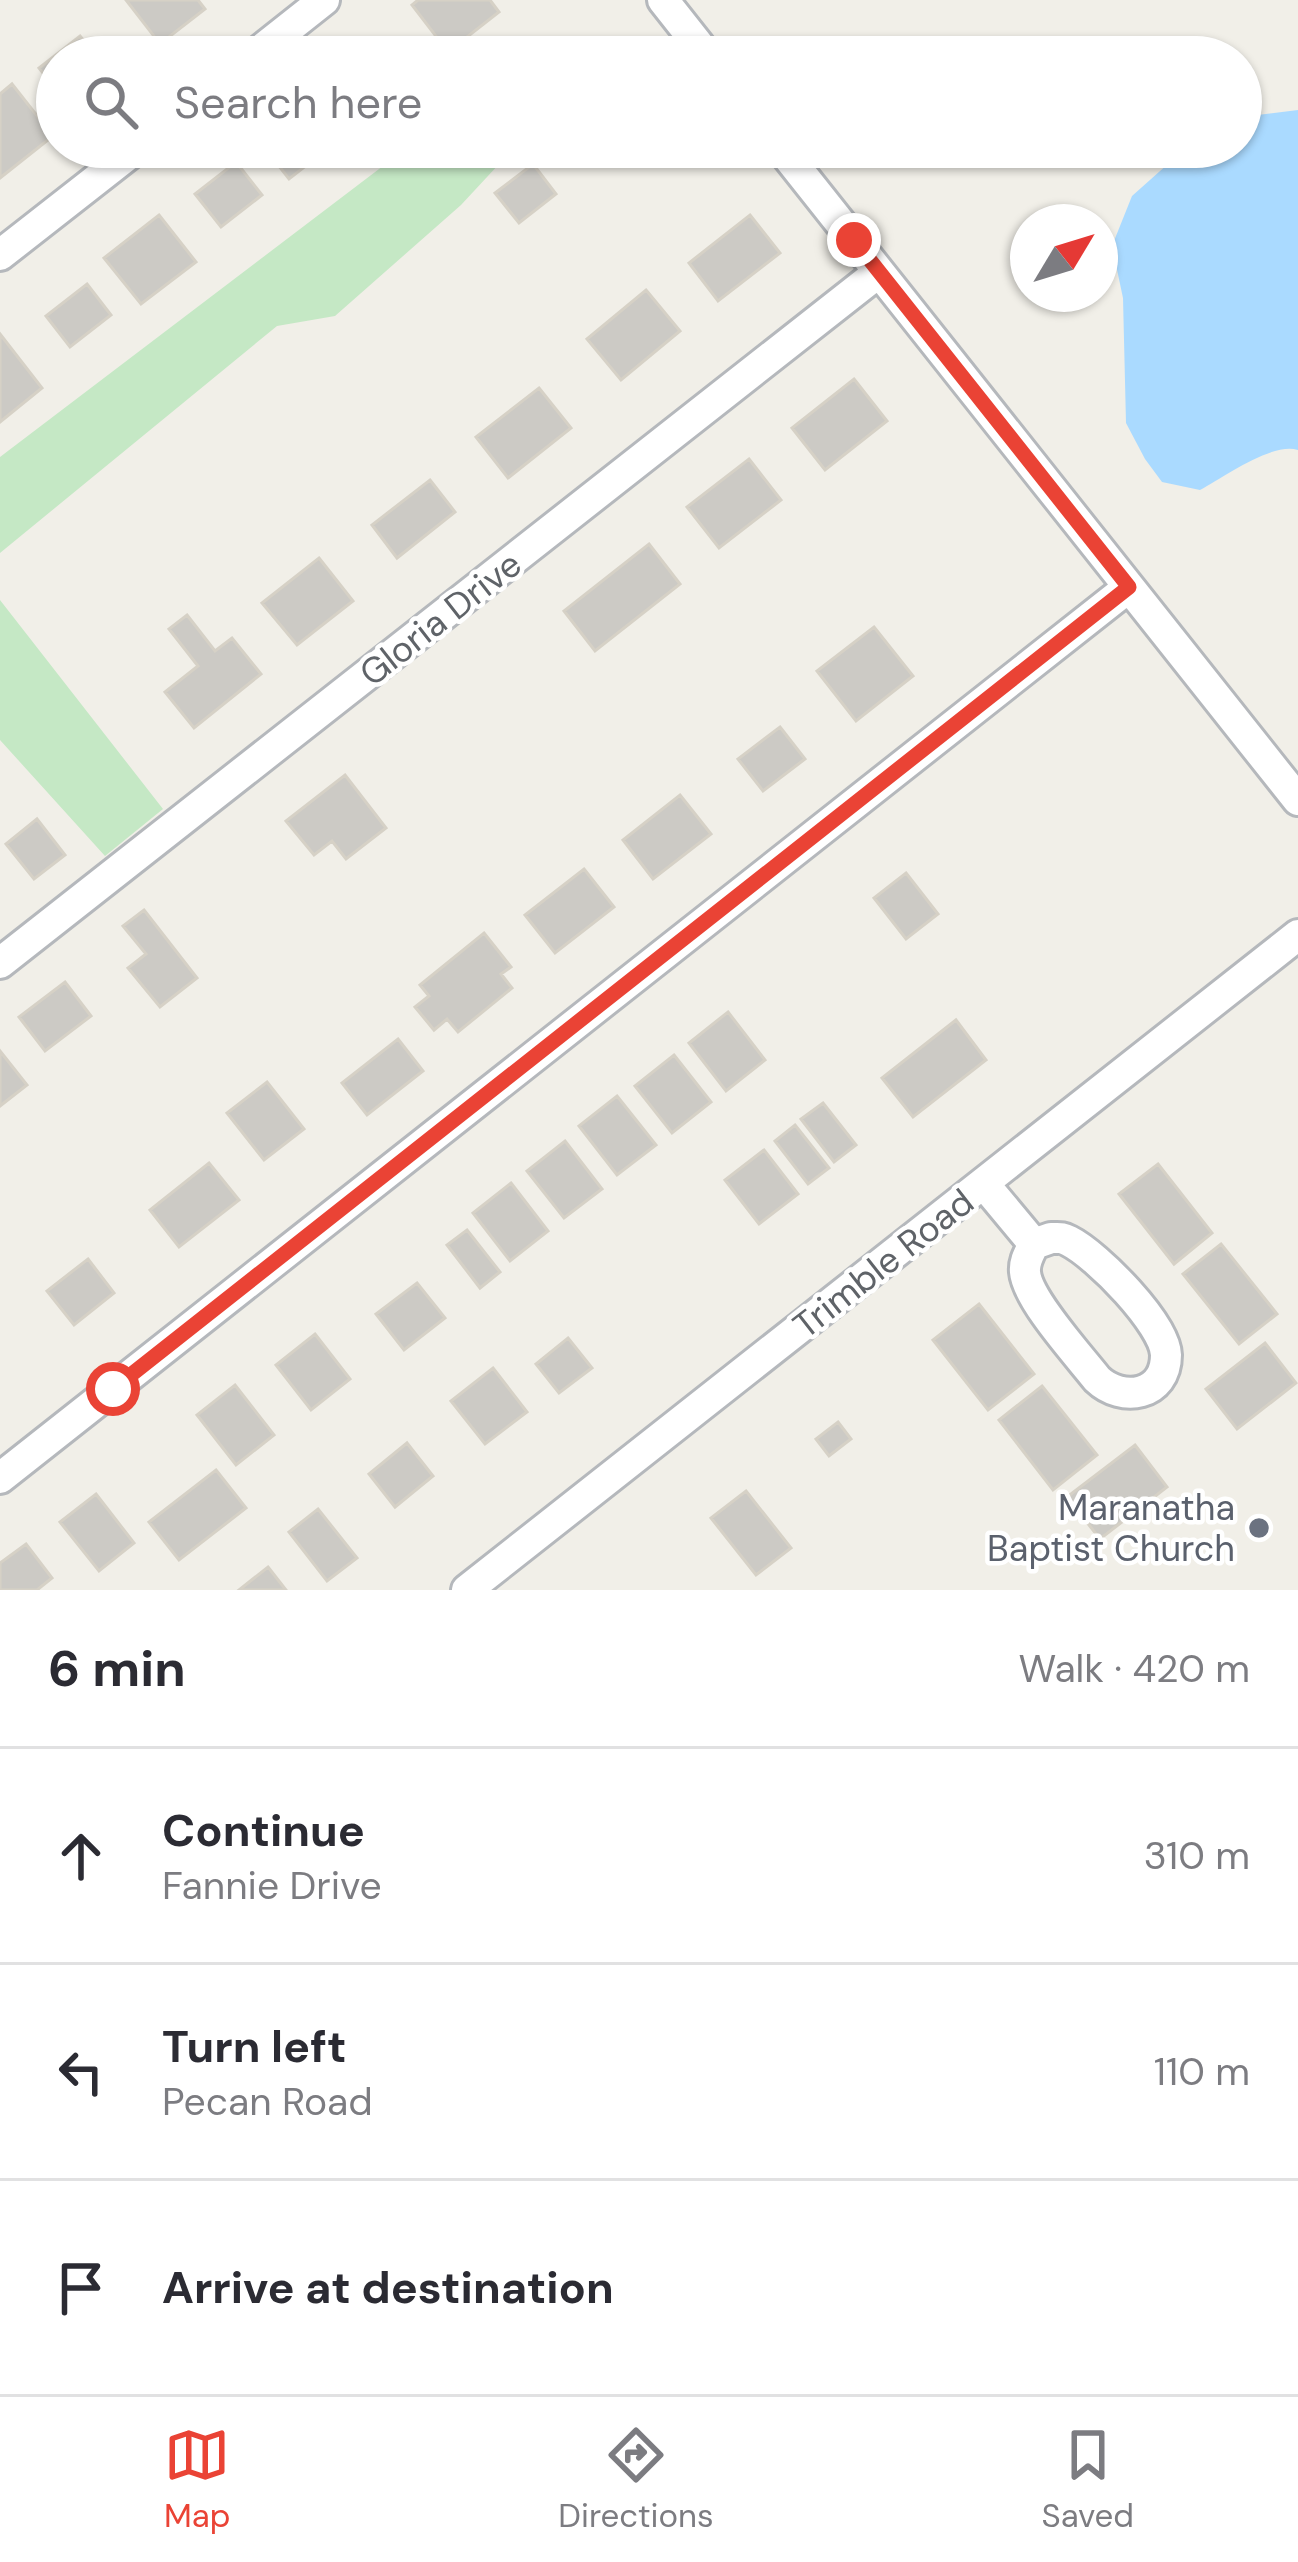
<!DOCTYPE html>
<html lang="en">
<head>
<meta charset="utf-8">
<style>
  :root { --surface:#fff; --page:#f2f2f3; --text:#2b2b33; --muted:#7c7c81; --line:#e1e1e2; --accent:#ea4335 }
  body { margin:0; font-family:"DM Sans",sans-serif; background:var(--page); color:var(--text) }
  .compass { position:absolute; left:1010px; top:204px; width:108px; height:108px; border-radius:50%; background:var(--surface); box-shadow:0 3px 9px #0004; rotate:52deg }
  .stop { position:absolute; width:36px; height:36px; margin:-27px; border:9px solid #ea4335; border-radius:50%; background:#fff }
  .stop.end { background:#ea4335; border-color:#fff; box-shadow:0 3px 12px #0008 }
  .list { margin:0; padding:0; list-style:none }
  h2 { display:flex; justify-content:space-between; align-items:center; height:156px; margin:0; padding:0 48px; font-size:51px }
  h2 small { font-size:39px; font-weight:400; color:var(--muted) }
  .list li { display:grid; grid-template-columns:78px 1fr auto; gap:36px; align-items:center; box-sizing:border-box; height:216px; padding:0 48px; border-top:3px solid var(--line) }
  .list b { display:block; font-size:45px; white-space:nowrap }
  .list p { margin:0; font-size:39px; white-space:nowrap; color:var(--muted) }
  .list em { font-size:39px; font-style:normal; color:var(--muted) }
  .icon { flex:none; width:66px; height:66px; fill:none; stroke:currentColor; stroke-width:2; stroke-linecap:round; stroke-linejoin:round }
  .map { position:relative; flex:none; width:1298px; height:1590px; overflow:hidden }
  .search { position:absolute; background:var(--surface); box-shadow:0 3px 9px #0004; left:36px; right:36px; top:36px; height:132px; display:flex; align-items:center; gap:30px; box-sizing:border-box; padding:0 42px; border-radius:66px; color:var(--muted); font-size:45px }
  .sheet { height:804px; background:var(--surface) }
  nav { display:flex; justify-content:space-around; align-items:center; box-sizing:border-box; height:168px; border-top:3px solid var(--line); background:var(--surface); font-size:33px; color:var(--muted) }
  nav a { display:grid; justify-items:center; gap:6px }
  nav .on { color:var(--accent) }
  .map>svg:first-child { display:block }
</style>
</head>
<body>
<div class="map">
<svg width="1298" height="1590" viewBox="0 0 1298 1590">
  <rect width="100%" height="100%" fill="#f1efe8"/>
  <path fill="#c5e8c5" d="M408,147H515L461,205L335,316L277,326L0,553V457Z
    M0,600L163,809L105,856L0,740Z"/>
  <path fill="#aadaff" d="M1298,110V450C1272,442 1224,477 1200,490L1162,482L1145,459L1126,423L1123,298L1112,246L1132,196L1178,155L1191,147H1241V117Z"/>
  <path fill="#cccac5" stroke="#d6d1c6" stroke-width="3" d="M126,0H198L205,9L160,44Z
    M418,0H490L499,12L448,52L412,5Z
    M80,36L97,57H57V91L39,68Z
    M12,84L53,136L0,178V94Z
    M264,147H330L289,179Z
    M236,162L262,195L221,227L195,194Z
    M533,164L556,194L519,223L495,193Z
    M159,215L196,262L141,304L104,258Z
    M750,215L780,253L718,301L689,263Z
    M87,284L111,315L70,347L46,316Z
    M646,290L680,331L621,380L587,339Z
    M0,334L42,388L0,422Z
    M854,379L887,421L825,470L792,428Z
    M539,388L571,428L508,478L476,437Z
    M749,459L781,500L719,548L687,507Z
    M430,480L455,512L397,558L372,525Z
    M649,544L680,584L595,651L564,611Z
    M319,558L353,601L297,645L262,603Z
    M187,615L215,651L232,638L261,674L194,728L165,692L198,666L169,629Z
    M874,627L913,676L856,721L817,671Z
    M780,727L805,759L763,791L738,759Z
    M345,775L386,828L346,859L332,841L314,855L286,821Z
    M680,795L711,834L653,879L623,840Z
    M37,819L65,855L34,879L6,844Z
    M584,869L614,907L555,953L525,915Z
    M906,873L938,914L906,939L874,898Z
    M144,910L197,978L160,1007L128,968L146,954L123,926Z
    M484,933L511,967L501,974L512,988L458,1032L447,1019L434,1030L415,1007L429,996L420,985Z
    M65,982L91,1016L45,1051L19,1017Z
    M728,1012L765,1060L726,1091L689,1043Z
    M956,1020L986,1060L913,1117L882,1078Z
    M398,1039L423,1071L367,1115L342,1083Z
    M0,1051L27,1085L0,1106Z
    M674,1055L711,1102L672,1133L635,1086Z
    M267,1082L304,1129L264,1160L227,1113Z
    M617,1096L656,1145L617,1175L579,1126Z
    M823,1103L856,1145L834,1162L801,1119Z
    M795,1125L829,1168L808,1184L775,1141Z
    M565,1141L602,1189L564,1218L527,1171Z
    M764,1150L798,1194L759,1224L725,1180Z
    M209,1163L239,1200L179,1247L150,1210Z
    M1158,1164L1212,1233L1174,1264L1119,1194Z
    M511,1183L548,1231L510,1261L473,1213Z
    M467,1230L500,1272L480,1288L447,1245Z
    M1221,1244L1277,1314L1239,1344L1183,1274Z
    M88,1259L114,1293L74,1325L47,1291Z
    M417,1283L445,1318L404,1350L376,1314Z
    M979,1304L1034,1374L988,1410L933,1340Z
    M315,1334L350,1379L311,1410L276,1365Z
    M568,1338L592,1368L559,1393L536,1364Z
    M1265,1343L1296,1383L1237,1429L1206,1389Z
    M493,1368L527,1412L485,1444L451,1401Z
    M235,1385L274,1435L236,1465L197,1415Z
    M1042,1386L1097,1455L1053,1490L999,1420Z
    M838,1422L851,1439L829,1456L816,1439Z
    M407,1443L433,1476L395,1507L369,1474Z
    M1135,1445L1167,1487L1100,1539L1067,1497Z
    M216,1470L246,1508L179,1560L149,1522Z
    M746,1491L791,1548L756,1575L711,1518Z
    M96,1494L134,1543L99,1571L60,1522Z
    M318,1509L357,1558L327,1581L289,1532Z
    M26,1544L52,1578L37,1590H0V1563Z
    M268,1567L286,1590H239Z"/>
  <g fill="none" stroke-linecap="round" stroke-linejoin="round">
    <defs>
      <path id="minor" d="M663,0L708,57
        M252,57L324,0
        M780,147L1298,800
        M0,255L138,147
        M0,963L879,272
        M984,1184L1034,1244
        M1051,1238C1060,1238 1061,1237 1069,1241C1097,1255 1165,1324 1166,1355C1166,1396 1122,1403 1097,1379C1079,1356 1027,1299 1025,1272C1024,1261 1029,1254 1034,1244Z
        M0,1478L1129,587
        M467,1590L1298,935"/>
    </defs>
    <use href="#minor" stroke="#b5b8bc" stroke-width="36"/>
    <use href="#minor" stroke="#fff" stroke-width="30"/>
  </g>
  <g fill="none" stroke-linecap="round" stroke-linejoin="round">
    <path stroke="#ea4335" stroke-width="15" d="M113,1389L1129,587L854,240"/>
  </g>
  <circle fill="#6b7280" stroke="#fff" stroke-width="4.5" cx="1259" cy="1528" r="12"/>
  <g text-anchor="middle" stroke-width="9" stroke-linejoin="round" paint-order="stroke">
    <g font-size="36" fill="#5f6368" stroke="#fff">
      <text transform="translate(440 618) rotate(-38)" y="13">Gloria Drive</text>
      <text transform="translate(883 1263) rotate(-38)" y="13">Trimble Road</text>
    </g>
    <g font-size="36" fill="#5b616d" stroke="#fff" text-anchor="end">
      <text x="1235" y="1520">Maranatha<tspan x="1235" dy="41">Baptist Church</tspan></text>
    </g>
  </g>
</svg>
<svg class="compass" viewBox="-18 -18 36 36"><path d="M0-13l5 13h-10z" fill="#e53935"/><path d="M0 13l5-13h-10z" fill="#7c7c81"/></svg>
<div class="stop" style="left:113px;top:1389px"></div>
<div class="stop end" style="left:854px;top:240px"></div>
<div class="search"><svg class="icon" aria-label="search" viewBox="0 0 24 24"><circle cx="10" cy="10" r="6"/><path d="M15 15l6 6"/></svg>Search here</div>
</div>
<section class="sheet">
<h2>6 min<small>Walk · 420 m</small></h2>
<ul class="list">
<li><svg class="icon" aria-label="ahead" viewBox="0 0 24 24"><path d="M12 20V5M6 11l6-6 6 6"/></svg><div><b>Continue</b><p>Fannie Drive</p></div><em>310 m</em></li>
<li><svg class="icon" aria-label="left" viewBox="0 0 24 24"><path d="M17 20v-9H6M10 6l-5 5 5 5"/></svg><div><b>Turn left</b><p>Pecan Road</p></div><em>110 m</em></li>
<li><svg class="icon" aria-label="arrive" viewBox="0 0 24 24"><path d="M6 21V4h12l-3 4 3 4H6"/></svg><div><b>Arrive at destination</b></div></li>
</ul>
</section>
<nav>
<a class="on"><svg class="icon" aria-label="map" viewBox="0 0 24 24"><path d="M3 6l6-2 6 2 6-2v14l-6 2-6-2-6 2zM9 4v14M15 6v14"/></svg>Map</a>
<a><svg class="icon" aria-label="directions" viewBox="0 0 24 24"><path d="M12 3l9 9-9 9-9-9zM9 14v-3h6M13 9l2 2-2 2"/></svg>Directions</a>
<a><svg class="icon" aria-label="saved" viewBox="0 0 24 24"><path d="M7 4h10v16l-5-4-5 4z"/></svg>Saved</a>
</nav>
</body>
</html>
